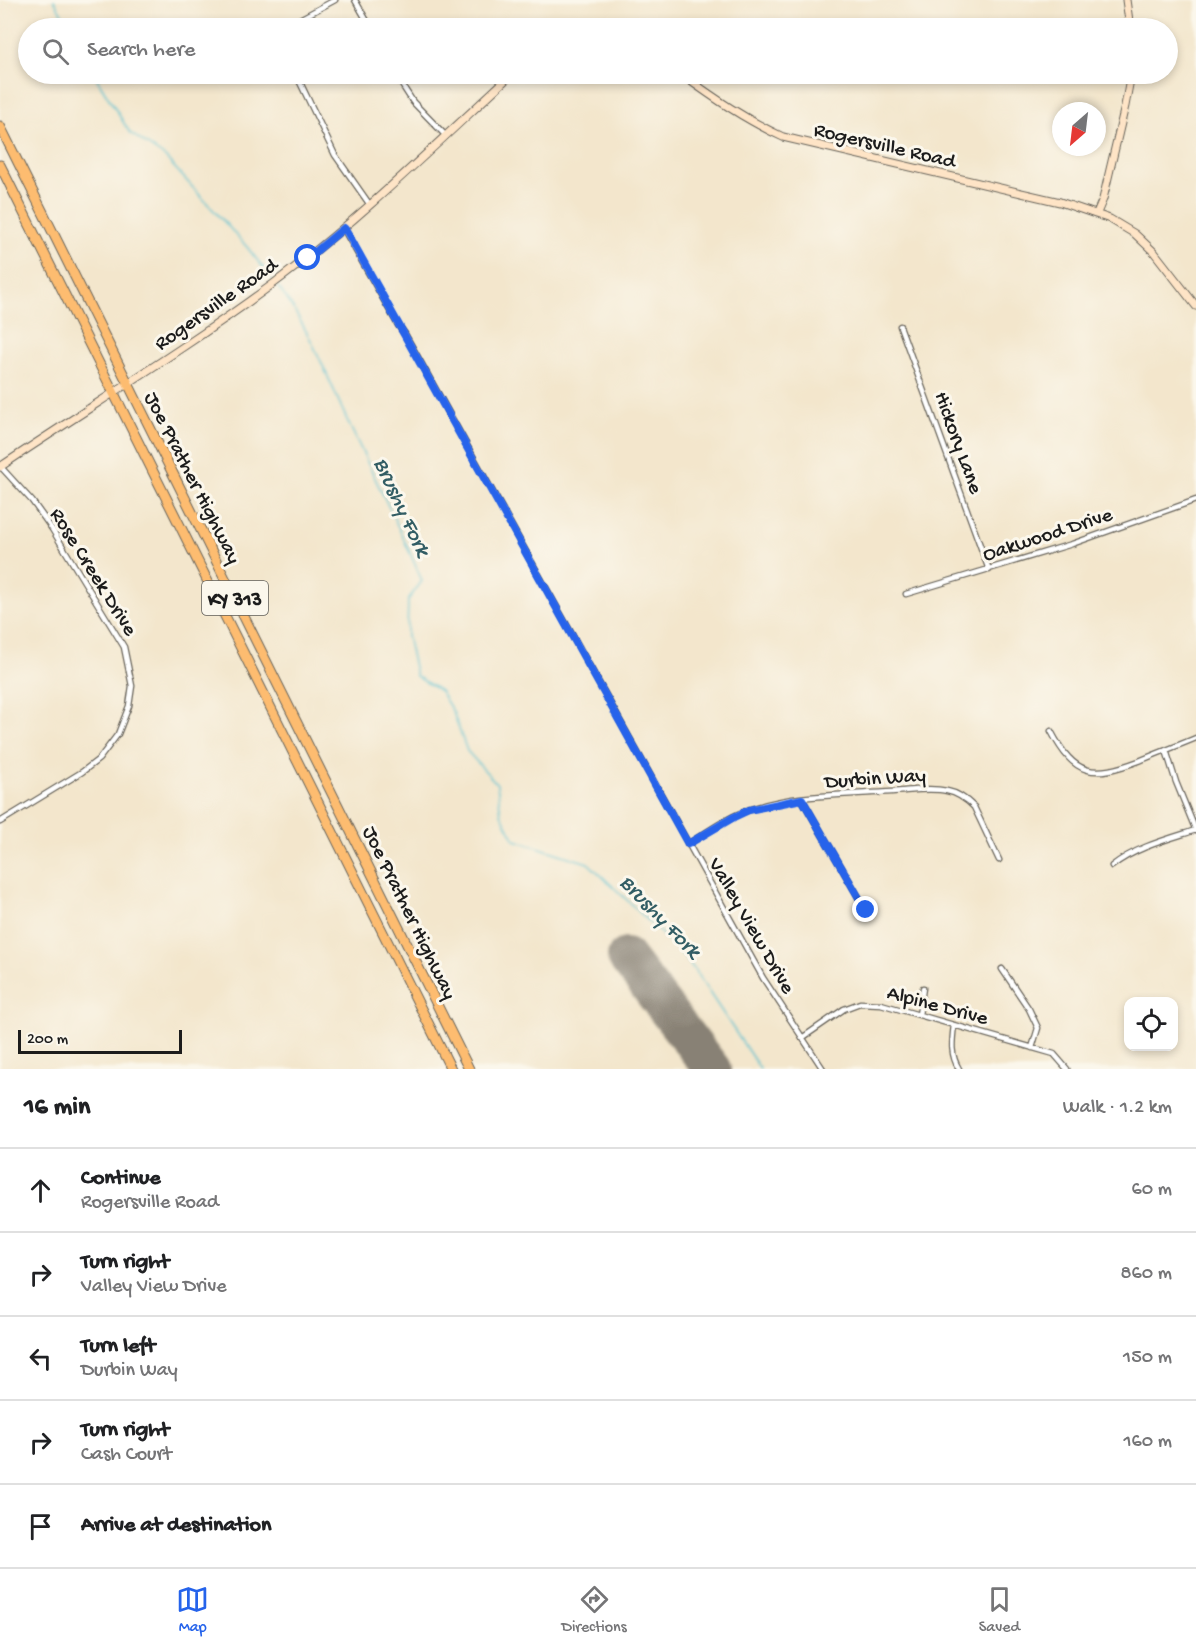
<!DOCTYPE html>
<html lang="en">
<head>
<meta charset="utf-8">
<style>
  :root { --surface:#fff; --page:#f6f6f6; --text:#202124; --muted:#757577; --line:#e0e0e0; --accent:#2563eb }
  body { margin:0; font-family:"Gochi Hand",sans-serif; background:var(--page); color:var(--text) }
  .controls { position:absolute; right:18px; bottom:18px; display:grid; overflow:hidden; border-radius:12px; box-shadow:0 3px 9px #0003 }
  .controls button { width:54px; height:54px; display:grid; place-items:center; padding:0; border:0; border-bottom:2px solid var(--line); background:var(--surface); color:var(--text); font:30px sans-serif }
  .compass { position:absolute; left:1052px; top:102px; width:54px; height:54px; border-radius:50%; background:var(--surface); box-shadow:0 3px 9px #0003; rotate:208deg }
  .scale { position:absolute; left:18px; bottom:15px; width:164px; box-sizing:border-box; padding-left:6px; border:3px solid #1c1c1c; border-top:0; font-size:16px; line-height:21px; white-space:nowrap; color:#1c1c1c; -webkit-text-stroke:4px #fbf7ec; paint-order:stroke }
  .stop { position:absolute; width:18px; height:18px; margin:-14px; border:4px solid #2563eb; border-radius:50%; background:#fff }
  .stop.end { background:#2563eb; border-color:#fff; box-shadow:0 2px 6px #0008 }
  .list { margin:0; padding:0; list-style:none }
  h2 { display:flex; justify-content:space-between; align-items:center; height:78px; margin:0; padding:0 24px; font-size:26px }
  h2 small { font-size:20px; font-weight:400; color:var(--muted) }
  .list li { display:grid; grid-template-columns:39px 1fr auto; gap:18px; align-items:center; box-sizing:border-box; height:84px; padding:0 24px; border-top:2px solid var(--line) }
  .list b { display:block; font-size:22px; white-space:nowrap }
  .list p { margin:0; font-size:20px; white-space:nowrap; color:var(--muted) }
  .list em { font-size:20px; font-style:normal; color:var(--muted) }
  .icon { flex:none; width:33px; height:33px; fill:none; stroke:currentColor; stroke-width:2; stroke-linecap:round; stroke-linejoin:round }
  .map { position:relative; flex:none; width:1196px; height:1069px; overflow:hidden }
  .search { position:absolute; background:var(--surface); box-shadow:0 3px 9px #0003; left:18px; right:18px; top:18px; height:66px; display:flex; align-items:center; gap:15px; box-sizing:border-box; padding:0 21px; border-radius:33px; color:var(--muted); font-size:22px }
  .sheet { height:498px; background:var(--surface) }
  nav { display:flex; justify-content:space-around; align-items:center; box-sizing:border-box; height:84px; border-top:2px solid var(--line); background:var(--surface); font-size:16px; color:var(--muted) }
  nav a { display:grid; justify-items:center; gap:3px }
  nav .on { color:var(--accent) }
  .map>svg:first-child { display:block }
</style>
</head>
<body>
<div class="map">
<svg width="1196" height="1069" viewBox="0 0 1196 1069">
  <rect width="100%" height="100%" fill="#fbf7ec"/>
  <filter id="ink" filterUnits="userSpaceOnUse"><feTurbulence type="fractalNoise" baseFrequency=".0167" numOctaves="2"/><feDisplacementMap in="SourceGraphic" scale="12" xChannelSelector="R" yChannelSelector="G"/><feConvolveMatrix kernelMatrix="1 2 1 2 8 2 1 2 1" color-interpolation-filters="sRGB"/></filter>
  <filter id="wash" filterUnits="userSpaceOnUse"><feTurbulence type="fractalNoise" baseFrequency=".008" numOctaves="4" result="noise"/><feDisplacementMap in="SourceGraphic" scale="24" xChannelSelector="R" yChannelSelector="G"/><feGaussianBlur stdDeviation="1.35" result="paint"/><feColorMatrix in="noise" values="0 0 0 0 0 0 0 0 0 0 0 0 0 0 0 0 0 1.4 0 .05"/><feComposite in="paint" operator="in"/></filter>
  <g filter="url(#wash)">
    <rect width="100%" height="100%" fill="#f3e6cc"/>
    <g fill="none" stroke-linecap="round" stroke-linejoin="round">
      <path stroke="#54bfcf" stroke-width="1.5" d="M54,0L70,28
        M94,74L130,133L165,157L247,247L272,279
        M278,287C309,327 327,376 348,422C373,475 400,527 422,581L408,600L407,636L416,676L440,691L453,712L467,751L497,784L501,814L515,840L588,863L626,899L687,959L760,1069"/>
      <path stroke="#888174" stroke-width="38" d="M626,957L712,1069"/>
    </g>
  </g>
  <g filter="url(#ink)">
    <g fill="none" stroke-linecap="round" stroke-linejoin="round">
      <defs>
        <path id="street" d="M355,0L371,28
          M283,28L335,0
          M296,74L335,155L370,205
          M395,74L413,102L446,136
          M343,228L398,325L405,334L763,978L823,1069
          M900,326L989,570
          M906,594L1072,544L1196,500
          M1051,731C1075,777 1093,778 1139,761C1158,753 1177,746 1196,738
          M1166,750L1176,782L1196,831
          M802,799L866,910
          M0,822L82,772L99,759L118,734L129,706L132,686L124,647L52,529L32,501L0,466
          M688,844C707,832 726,818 748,810C792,794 845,795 892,792C910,791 930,787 947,791C958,793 966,799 974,807L999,860
          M1112,866C1136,847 1168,839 1196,830
          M1002,969L1029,1009L1038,1028L1032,1048
          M919,1015L923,988
          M954,1025C952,1042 950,1054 959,1069
          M802,1038L844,1009L860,1003L881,1004L1054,1054L1067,1069"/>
        <path id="secondary" d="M1126,0L1130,28
          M681,74C714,98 746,120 783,137L1060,202L1110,219L1135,234L1154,252L1196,306
          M1097,213L1103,199L1125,106L1131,74
          M0,467C91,406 185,349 273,284C358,221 434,146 512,74"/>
        <path id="highway" d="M0,126L469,1069
          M0,165L451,1069"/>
      </defs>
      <use href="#street" stroke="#67635a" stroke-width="7"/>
      <use href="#secondary" stroke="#67635a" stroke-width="9"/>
      <use href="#highway" stroke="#67635a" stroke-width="11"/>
      <use href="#street" stroke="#fff" stroke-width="4.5"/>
      <use href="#secondary" stroke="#fee4c6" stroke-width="7"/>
      <use href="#highway" stroke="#fdbc70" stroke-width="9"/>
    </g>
  </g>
  <g fill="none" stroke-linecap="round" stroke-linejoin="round" filter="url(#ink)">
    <path stroke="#2563eb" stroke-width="8" d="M308,258L344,228L347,232L688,844L734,817L749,810L802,799L866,910"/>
  </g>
  <g text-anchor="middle" stroke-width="6" stroke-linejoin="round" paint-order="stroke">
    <rect fill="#fbf7ec" stroke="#5f5e5a" stroke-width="1.5" x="202" y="581" width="66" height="34" rx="4.5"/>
    <g font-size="20" font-weight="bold" fill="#1c1c1c">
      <text x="235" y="605">KY 313</text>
    </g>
    <g font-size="21" fill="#1c1c1c" stroke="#fbf7ec">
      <text transform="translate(885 144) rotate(13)" y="7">Rogersville Road</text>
      <text transform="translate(215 303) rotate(-35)" y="7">Rogersville Road</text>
      <text transform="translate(960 442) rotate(70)" y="7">Hickory Lane</text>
      <text transform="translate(194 477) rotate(63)" y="7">Joe Prather Highway</text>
      <text transform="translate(1047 533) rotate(-18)" y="7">Oakwood Drive</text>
      <text transform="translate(95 571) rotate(58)" y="7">Rose Creek Drive</text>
      <text transform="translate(875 777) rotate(-4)" y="7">Durbin Way</text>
      <text transform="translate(411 912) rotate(64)" y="7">Joe Prather Highway</text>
      <text transform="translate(753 925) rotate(60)" y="7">Valley View Drive</text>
      <text transform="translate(938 1004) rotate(15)" y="7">Alpine Drive</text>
    </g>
    <g font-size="22" font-style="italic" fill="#325d64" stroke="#fbf7ec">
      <text transform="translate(404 506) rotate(65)" y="8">Brushy Fork</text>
      <text transform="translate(662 915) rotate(46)" y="8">Brushy Fork</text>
    </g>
  </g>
</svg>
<div class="controls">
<button><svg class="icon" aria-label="locate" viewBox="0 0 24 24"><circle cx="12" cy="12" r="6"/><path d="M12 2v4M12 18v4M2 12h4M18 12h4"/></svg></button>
</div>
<svg class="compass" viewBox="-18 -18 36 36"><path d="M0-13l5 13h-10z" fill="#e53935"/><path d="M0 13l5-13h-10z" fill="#757577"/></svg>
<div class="scale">200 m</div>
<div class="stop" style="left:308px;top:258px"></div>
<div class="stop end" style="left:866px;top:910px"></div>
<div class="search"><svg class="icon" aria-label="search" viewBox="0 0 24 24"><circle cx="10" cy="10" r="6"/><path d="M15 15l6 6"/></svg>Search here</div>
</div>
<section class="sheet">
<h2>16 min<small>Walk · 1.2 km</small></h2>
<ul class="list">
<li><svg class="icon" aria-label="ahead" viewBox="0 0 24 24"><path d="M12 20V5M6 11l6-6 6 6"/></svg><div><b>Continue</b><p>Rogersville Road</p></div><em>60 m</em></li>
<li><svg class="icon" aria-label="right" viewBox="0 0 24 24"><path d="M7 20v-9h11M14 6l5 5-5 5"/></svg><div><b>Turn right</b><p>Valley View Drive</p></div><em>860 m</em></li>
<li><svg class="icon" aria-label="left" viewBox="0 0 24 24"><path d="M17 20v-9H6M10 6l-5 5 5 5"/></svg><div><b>Turn left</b><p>Durbin Way</p></div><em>150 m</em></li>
<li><svg class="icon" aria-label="right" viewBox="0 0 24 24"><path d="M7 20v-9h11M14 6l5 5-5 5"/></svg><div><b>Turn right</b><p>Cash Court</p></div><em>160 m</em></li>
<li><svg class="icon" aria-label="arrive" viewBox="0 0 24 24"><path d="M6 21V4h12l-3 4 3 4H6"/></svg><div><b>Arrive at destination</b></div></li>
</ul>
</section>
<nav>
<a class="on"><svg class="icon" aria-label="map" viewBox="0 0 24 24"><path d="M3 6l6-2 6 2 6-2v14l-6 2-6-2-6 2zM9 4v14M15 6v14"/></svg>Map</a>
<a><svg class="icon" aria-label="directions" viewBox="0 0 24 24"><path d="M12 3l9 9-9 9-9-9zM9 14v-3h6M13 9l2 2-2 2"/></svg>Directions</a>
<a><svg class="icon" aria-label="saved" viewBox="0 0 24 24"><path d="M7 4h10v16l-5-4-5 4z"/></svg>Saved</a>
</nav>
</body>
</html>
